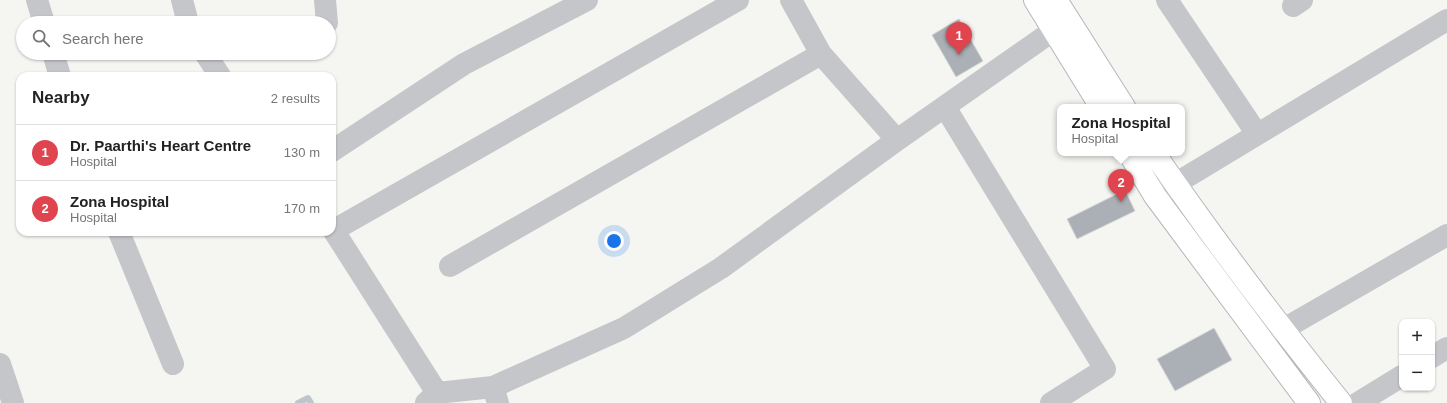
<!DOCTYPE html>
<html lang="en">
<head>
<meta charset="utf-8">
<style>
  :root { --surface:#fff; --page:#f6f6f6; --text:#222; --muted:#767676; --line:#e0e0e0; --accent:#ea580c }
  body { margin:0; font-family:Arial,sans-serif; background:var(--page); color:var(--text) }
  .controls { position:absolute; right:12px; bottom:12px; display:grid; overflow:hidden; border-radius:8px; box-shadow:0 1px 3px #0004 }
  .controls button { width:36px; height:36px; display:grid; place-items:center; padding:0; border:0; border-bottom:1px solid var(--line); background:var(--surface); color:var(--text); font:20px sans-serif }
  .you { position:absolute; left:614px; top:241px; width:14px; height:14px; margin:-10px; border:3px solid #fff; border-radius:50%; background:#1a73e8; box-shadow:0 0 0 6px #1a73e833 }
  .badge { display:grid; place-items:center; width:26px; height:26px; border-radius:50%; background:var(--accent); color:#fff; font-size:13px; font-weight:700 }
  .pin { position:absolute; translate:-50% -33px; filter:drop-shadow(0 1px 2px #0008) }
  .pin::after { content:''; position:absolute; top:21px; width:14px; height:12px; background:inherit; clip-path:polygon(0 0,100% 0,50% 100%) }
  .popup { position:absolute; left:1057px; top:104px; width:128px; height:52px; box-sizing:border-box; display:grid; place-content:center; border-radius:8px; background:var(--surface); filter:drop-shadow(0 1px 3px #0005); font-size:13px; white-space:nowrap; color:var(--muted) }
  .popup b { font-size:15px; color:var(--text) }
  .popup::after { content:''; position:absolute; left:50%; top:100%; margin-left:-8px; border:8px solid transparent; border-top-color:var(--surface) }
  .list { margin:0; padding:0; list-style:none }
  h2 { display:flex; justify-content:space-between; align-items:center; height:52px; margin:0; padding:0 16px; font-size:17px }
  h2 small { font-size:13px; font-weight:400; color:var(--muted) }
  .list li { display:grid; grid-template-columns:26px 1fr auto; gap:12px; align-items:center; box-sizing:border-box; height:56px; padding:0 16px; border-top:1px solid var(--line) }
  .list b { display:block; font-size:15px; white-space:nowrap }
  .list p { margin:0; font-size:13px; white-space:nowrap; color:var(--muted) }
  .list em { font-size:13px; font-style:normal; color:var(--muted) }
  .icon { flex:none; width:22px; height:22px; fill:none; stroke:currentColor; stroke-width:2; stroke-linecap:round; stroke-linejoin:round }
  .map { position:relative; flex:none; width:1447px; height:403px; overflow:hidden }
  .search { position:absolute; background:var(--surface); box-shadow:0 1px 3px #0004; left:16px; top:16px; width:320px; height:44px; display:flex; align-items:center; gap:10px; box-sizing:border-box; padding:0 14px; border-radius:22px; color:var(--muted); font-size:15px }
  .panel { position:absolute; background:var(--surface); box-shadow:0 1px 3px #0004; left:16px; top:72px; width:320px; height:164px; border-radius:12px }
  .map>svg:first-child { display:block }
</style>
</head>
<body>
<div class="map">
<svg width="1447" height="403" viewBox="0 0 1447 403">
  <rect width="100%" height="100%" fill="#f5f5f2"/>
  <g fill="none" stroke-linecap="round" stroke-linejoin="round">
    <path stroke="#bec5cb" stroke-width="6" d="M298,403L308,398L311,403"/>
  </g>
  <path fill="#aab0b6" stroke="#d6d7d5" d="M959,19L983,61L956,77L932,35Z
    M1125,190L1135,211L1077,239L1067,219Z
    M1214,328L1232,360L1175,391L1157,359Z"/>
  <g fill="none" stroke-linecap="round" stroke-linejoin="round">
    <defs>
      <path id="trunk" d="M1035,0L1101,107
        M1056,0L1124,107
        M1129,153L1155,196L1309,403
        M1154,153C1213,239 1276,322 1341,403"/>
    </defs>
    <use href="#trunk" stroke="#b4b6ba" stroke-width="24"/>
    <path stroke="#c4c6ca" stroke-width="22" d="M37,0L44,23
      M182,0L188,23
      M325,0L327,23
      M791,0L821,54L897,140
      M1167,0L1257,134
      M1293,6L1302,0
      M53,53L60,76
      M205,53L220,76
      M945,107L1105,369L1051,403
      M332,151L464,64L587,0
      M1155,196L1447,20
      M332,228L437,393
      M334,230L738,0
      M119,232L173,364
      M450,266L821,54
      M1282,330L1447,235
      M1432,357L1447,348
      M0,364L13,403
      M426,403L437,393L493,387
      M498,403L493,387L624,328L721,268L897,140L1054,30
      M1358,403L1402,376"/>
    <use href="#trunk" stroke="#fff" stroke-width="22"/>
  </g>
</svg>
<div class="controls">
<button>+</button>
<button>−</button>
</div>
<div class="you"></div>
<div class="pin badge" style="left:959px;top:55px;background:#e0444e">1</div>
<div class="pin badge" style="left:1121px;top:202px;background:#e0444e">2</div>
<div class="popup"><b>Zona Hospital</b>Hospital</div>
<div class="search"><svg class="icon" aria-label="search" viewBox="0 0 24 24"><circle cx="10" cy="10" r="6"/><path d="M15 15l6 6"/></svg>Search here</div>
<section class="panel">
<h2>Nearby<small>2 results</small></h2>
<ul class="list">
<li><span class="badge" style="background:#e0444e">1</span><div><b>Dr. Paarthi's Heart Centre</b><p>Hospital</p></div><em>130 m</em></li>
<li><span class="badge" style="background:#e0444e">2</span><div><b>Zona Hospital</b><p>Hospital</p></div><em>170 m</em></li>
</ul>
</section>
</div>
</body>
</html>
